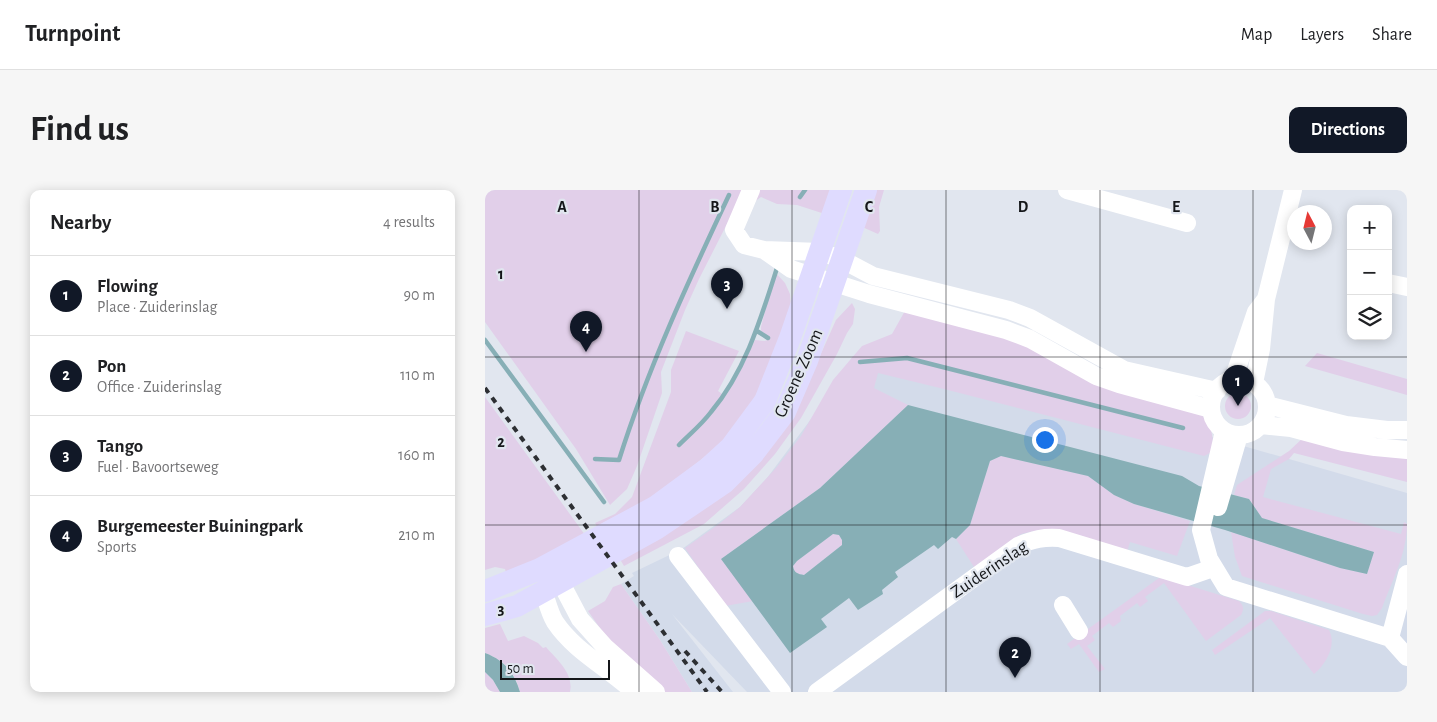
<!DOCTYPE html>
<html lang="en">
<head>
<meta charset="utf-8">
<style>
  :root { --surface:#fff; --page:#f6f6f6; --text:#202124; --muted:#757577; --line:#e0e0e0; --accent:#111827 }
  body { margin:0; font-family:"Alegreya Sans",sans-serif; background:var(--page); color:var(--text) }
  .controls { position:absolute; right:15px; top:15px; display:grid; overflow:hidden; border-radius:10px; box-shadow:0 2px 12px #0003 }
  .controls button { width:45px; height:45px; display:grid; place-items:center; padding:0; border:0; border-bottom:1px solid var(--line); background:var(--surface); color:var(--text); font:25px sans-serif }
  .compass { position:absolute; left:802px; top:15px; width:45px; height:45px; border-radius:50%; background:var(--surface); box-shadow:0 2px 12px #0003; rotate:353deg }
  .scale { position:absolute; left:15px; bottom:12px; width:110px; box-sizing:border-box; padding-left:5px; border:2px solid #15171a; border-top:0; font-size:14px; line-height:18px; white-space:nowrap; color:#15171a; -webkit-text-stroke:4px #e1e6ef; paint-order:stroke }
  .you { position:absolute; left:559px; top:249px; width:18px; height:18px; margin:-12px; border:4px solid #fff; border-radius:50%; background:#1a73e8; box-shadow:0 0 0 8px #1a73e833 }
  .badge { display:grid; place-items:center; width:32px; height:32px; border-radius:50%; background:var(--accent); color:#fff; font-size:16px; font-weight:700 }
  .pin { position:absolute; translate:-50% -41px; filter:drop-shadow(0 1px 2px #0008) }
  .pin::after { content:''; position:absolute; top:26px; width:18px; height:15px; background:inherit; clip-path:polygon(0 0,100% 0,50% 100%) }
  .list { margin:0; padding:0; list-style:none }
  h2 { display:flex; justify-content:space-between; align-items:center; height:65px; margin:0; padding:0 20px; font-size:21px }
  h2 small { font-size:16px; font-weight:400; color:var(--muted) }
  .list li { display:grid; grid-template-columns:32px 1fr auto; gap:15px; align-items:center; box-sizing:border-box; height:80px; padding:0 20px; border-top:1px solid var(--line) }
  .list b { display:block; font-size:19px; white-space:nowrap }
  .list p { margin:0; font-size:16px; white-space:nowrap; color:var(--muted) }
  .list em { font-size:16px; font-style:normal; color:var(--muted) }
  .icon { flex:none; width:28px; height:28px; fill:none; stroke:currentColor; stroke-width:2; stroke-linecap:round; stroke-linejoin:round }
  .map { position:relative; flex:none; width:922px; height:502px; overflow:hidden; border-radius:10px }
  header { display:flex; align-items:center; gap:30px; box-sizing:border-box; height:70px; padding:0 25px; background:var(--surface); border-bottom:1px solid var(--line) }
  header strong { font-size:24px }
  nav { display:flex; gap:28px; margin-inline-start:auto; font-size:18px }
  .intro { display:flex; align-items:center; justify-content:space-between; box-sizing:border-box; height:120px; padding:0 30px }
  h1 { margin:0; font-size:35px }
  .button { padding:12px 22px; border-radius:10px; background:var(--accent); color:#fff; font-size:18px; font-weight:700 }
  main { display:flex; gap:30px; padding:0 30px }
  aside { flex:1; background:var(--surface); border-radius:10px; box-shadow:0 2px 12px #0003 }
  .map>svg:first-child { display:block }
</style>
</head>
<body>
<header>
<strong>Turnpoint</strong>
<nav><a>Map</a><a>Layers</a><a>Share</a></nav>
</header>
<div class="intro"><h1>Find us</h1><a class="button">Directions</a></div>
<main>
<aside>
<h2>Nearby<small>4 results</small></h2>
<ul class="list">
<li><span class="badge">1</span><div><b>Flowing</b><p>Place · Zuiderinslag</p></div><em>90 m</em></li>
<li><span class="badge">2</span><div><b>Pon</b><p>Office · Zuiderinslag</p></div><em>110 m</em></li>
<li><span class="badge">3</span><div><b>Tango</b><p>Fuel · Bavoortseweg</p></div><em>160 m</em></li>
<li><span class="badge">4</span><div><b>Burgemeester Buiningpark</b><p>Sports</p></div><em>210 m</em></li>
</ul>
</aside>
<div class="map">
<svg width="922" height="502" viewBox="0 0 922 502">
  <rect width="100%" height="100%" fill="#e1e6ef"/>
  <path fill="#d3dbea" d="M368,166L540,193L922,303V502H262L187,424L248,502H207L175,450L136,394L149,386L147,383L197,359L255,317L282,288L329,225Z"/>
  <path fill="#e1cfe9" d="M0,0H352L343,25L312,15L292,14L276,7L244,30L214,89L200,120L176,182L177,203L152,276L142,299L125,315L91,259L0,132Z
    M387,0H399L394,17L395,41L393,44L375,36Z
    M290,82L300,93L305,104L306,118L288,175L250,242L175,303L112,336L110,333L130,324L147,307L186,202V180L201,141L254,161L233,201L240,206L254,183L270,150L280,151L284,149L283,146L276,141V137Z
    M367,113L370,119L368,134L362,143L352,164L316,228L290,264L259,299L219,334L139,376L133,366L309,224L351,130Z
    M421,119L528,147L714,221C725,235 730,244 727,262L719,266L459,199L393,183L389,198L423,215L335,298L236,369L268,411L240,416L200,358L234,334L255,317L291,278L316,246L348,190L377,156L407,144Z
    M832,163L922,189V205L820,176Z
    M740 216a13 13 0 1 1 26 0a13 13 0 1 1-26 0Z
    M0,207L100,345L22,386L20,379L10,377L0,380Z
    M819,247L922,264V292L809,263L804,269L786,279L778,307L916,344L919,332L922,334C922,363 907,391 897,418L892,425L887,426L878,424L757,386L750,367L746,342L855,378L882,384L889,362L777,328L764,309L749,305L752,295L804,261Z
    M516,266L603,286L629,305L649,314L705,331L692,366L645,352L642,362L554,340L536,344L489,377L471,349L485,335L505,271Z
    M348,344L354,345L357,350V355L319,385C313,384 309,383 308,376L312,371Z
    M674,388L683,389L754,411C759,416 759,419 756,425L721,451L679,393L660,407L663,411L655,417L652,413L635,426L636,431L628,437L624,433L607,446L610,450L602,456L620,479L614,482L594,454L586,459L582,454Z
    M136,394L175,450L207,502H179L124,451L103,421L120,411L128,397Z
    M780,421H786L844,440C852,455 841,474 829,484L785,428L730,465L727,460Z
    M15,434L23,451L39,446L53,453L58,458L61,457C72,470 89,483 85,502H35C29,480 20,471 0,463V438Z
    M0,482L8,490L15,502H0Z"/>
  <path fill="#87afb6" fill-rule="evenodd" d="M423,215L697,286L714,296L764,309L777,328L889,362L882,384L855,378L740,340L649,314L629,305L603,286L516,266L505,271L485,335L471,349L467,347L453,359L449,355L410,382L413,387L397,400L398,404L373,420L364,408L336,429L342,437L305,463L236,369L335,298ZM348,344L354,345L357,350V355L319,385C313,384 309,383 308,376L312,371Z
    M0,463C19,470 29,482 35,502H15L8,490L0,482Z"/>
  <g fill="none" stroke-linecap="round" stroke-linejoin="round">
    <path stroke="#87afb6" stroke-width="4.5" d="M315,7L320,0
      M272,141L283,148
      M0,150L119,312
      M375,172L422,168L698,238
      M194,255C205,244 217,234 226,222C261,180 276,128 292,78
      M110,269L134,270C163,178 203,92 244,5"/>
    <path stroke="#fff" stroke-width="18" d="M266,0L249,40L259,55L279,60L335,62L356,69L388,86L524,120L545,128L639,180L732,201
      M582,0L702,33
      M279,60L306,79L384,104L521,140L545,149L611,186L634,194L726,219
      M903,93L922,97
      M781,109L808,0
      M726 217a28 28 0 1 1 56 0a28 28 0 1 1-56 0Z
      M748,190L771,122L781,109L776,159L769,193
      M782,215L861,235L902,240H922
      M776,235L806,238L858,252L890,257L922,260
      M739,241L716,340L724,369L741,397L905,448
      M733,317L754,245
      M193,366L297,502
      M922,384L905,448L922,467
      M66,386L76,393L95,429L120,457L171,502
      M59,403C62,412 65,424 70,432C90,462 124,478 149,502
      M578,415L594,441
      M332,502L533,356C548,349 559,347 574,348L702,387L728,378"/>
    <path stroke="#dfdbff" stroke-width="22" d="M0,401L55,379L170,317L223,278L246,257L280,211L305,148L356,0
      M0,425L32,416L171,339L239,293L268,264L300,222L322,171L381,0"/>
    <path stroke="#2d2f33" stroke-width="4" stroke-dasharray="6 6" stroke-linecap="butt" d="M0,198L222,502
      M200,461L237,502"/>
  </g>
  <path fill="none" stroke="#15171a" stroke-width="1" stroke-opacity="0.55" d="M154,0V502M307,0V502M461,0V502M615,0V502M768,0V502M0,167H922M0,335H922"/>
  <g text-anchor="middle" stroke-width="4.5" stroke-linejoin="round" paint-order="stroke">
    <g font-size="18" fill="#15171a" stroke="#e1e6ef">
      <text transform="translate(313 183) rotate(-66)" y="6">Groene Zoom</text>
      <text transform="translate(504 379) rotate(-34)" y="6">Zuiderinslag</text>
    </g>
  </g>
  <g font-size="16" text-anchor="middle" font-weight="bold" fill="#15171a" stroke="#e1e6ef" stroke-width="4.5" stroke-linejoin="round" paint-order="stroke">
    <text x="77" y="22">A</text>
    <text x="230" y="22">B</text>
    <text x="384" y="22">C</text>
    <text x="538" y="22">D</text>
    <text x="691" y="22">E</text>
    <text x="16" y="89">1</text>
    <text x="16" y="257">2</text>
    <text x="16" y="424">3</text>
  </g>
</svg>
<div class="controls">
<button>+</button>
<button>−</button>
<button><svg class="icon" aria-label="layers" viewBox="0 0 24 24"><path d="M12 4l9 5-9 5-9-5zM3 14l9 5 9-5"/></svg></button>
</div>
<svg class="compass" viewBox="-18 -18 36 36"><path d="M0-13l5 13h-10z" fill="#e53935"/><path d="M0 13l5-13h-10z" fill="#757577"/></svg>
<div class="scale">50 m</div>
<div class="you"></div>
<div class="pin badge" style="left:753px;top:216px">1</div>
<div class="pin badge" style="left:530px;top:488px">2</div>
<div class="pin badge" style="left:242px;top:119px">3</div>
<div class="pin badge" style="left:101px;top:162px">4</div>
</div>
</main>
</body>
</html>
